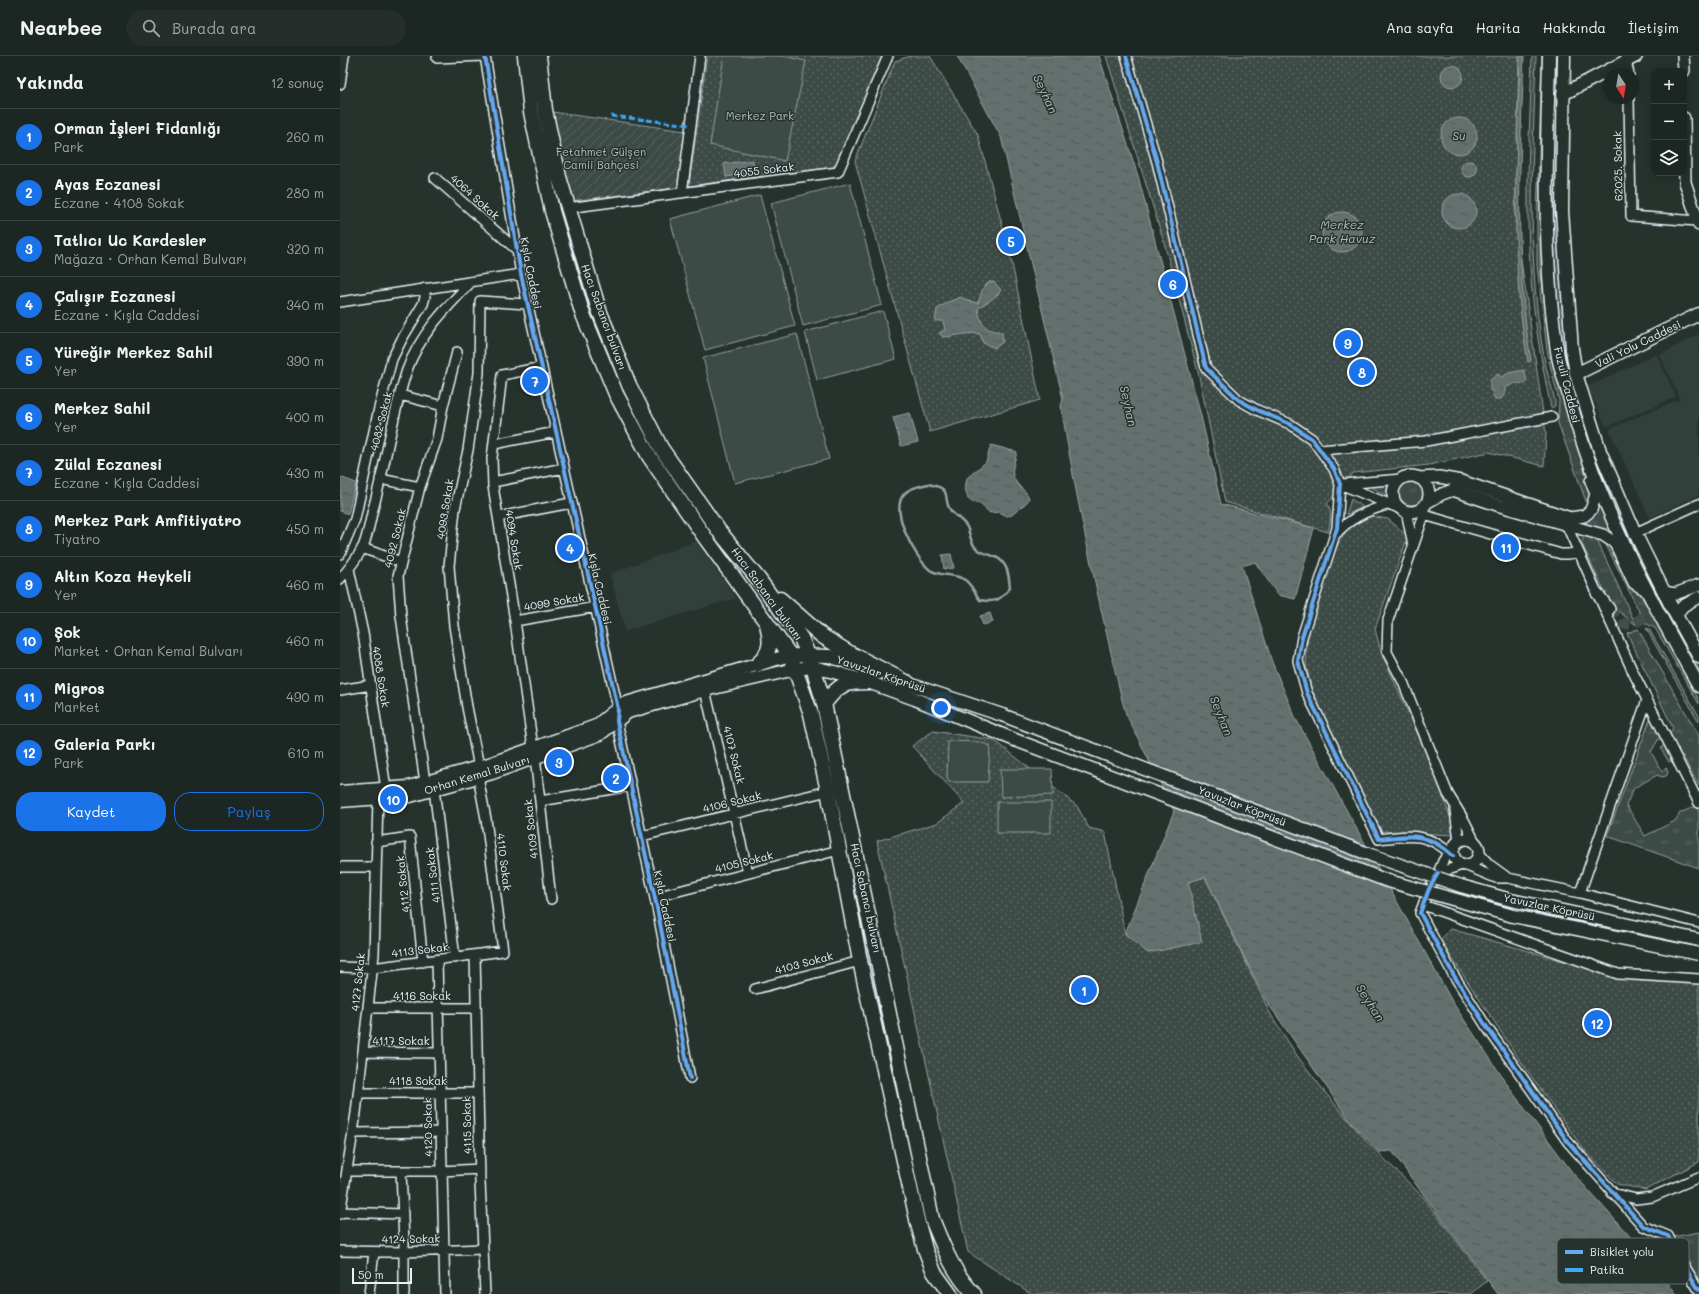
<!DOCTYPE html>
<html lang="tr">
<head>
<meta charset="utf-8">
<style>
  :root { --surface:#1c2622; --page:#252e2a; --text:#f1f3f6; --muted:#a0a5a5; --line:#3a4340; --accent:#1a73e8 }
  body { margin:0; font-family:Mali,sans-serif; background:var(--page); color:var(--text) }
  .controls { position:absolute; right:12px; top:12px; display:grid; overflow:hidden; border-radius:8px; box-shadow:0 2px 10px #0003 }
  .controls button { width:36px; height:36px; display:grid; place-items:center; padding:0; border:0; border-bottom:1px solid var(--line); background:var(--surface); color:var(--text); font:20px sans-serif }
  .compass { position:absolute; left:1263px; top:12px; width:36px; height:36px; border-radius:50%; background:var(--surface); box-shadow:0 2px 10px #0003; rotate:168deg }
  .scale { position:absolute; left:12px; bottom:10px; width:60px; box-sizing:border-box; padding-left:4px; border:2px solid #e8f1f8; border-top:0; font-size:11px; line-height:14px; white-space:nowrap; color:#e8f1f8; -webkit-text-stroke:3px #26332d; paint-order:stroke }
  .you { position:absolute; left:601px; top:652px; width:14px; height:14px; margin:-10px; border:3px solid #fff; border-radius:50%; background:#1a73e8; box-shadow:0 0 0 6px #1a73e833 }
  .badge { display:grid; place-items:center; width:26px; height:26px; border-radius:50%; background:var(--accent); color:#fff; font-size:13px; font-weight:700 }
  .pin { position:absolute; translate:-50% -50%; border:2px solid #fff; box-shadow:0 1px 4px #0006 }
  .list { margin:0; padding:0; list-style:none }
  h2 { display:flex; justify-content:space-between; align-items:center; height:52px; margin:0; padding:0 16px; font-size:17px }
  h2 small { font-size:13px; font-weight:400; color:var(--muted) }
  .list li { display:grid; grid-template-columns:26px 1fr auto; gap:12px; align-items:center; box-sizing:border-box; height:56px; padding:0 16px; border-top:1px solid var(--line) }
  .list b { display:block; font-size:15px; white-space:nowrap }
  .list p { margin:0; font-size:13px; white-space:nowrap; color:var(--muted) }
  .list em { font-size:13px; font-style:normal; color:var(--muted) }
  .actions { display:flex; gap:8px; padding:12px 16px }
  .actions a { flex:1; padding:9px 0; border:1px solid var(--accent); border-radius:16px; text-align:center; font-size:14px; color:var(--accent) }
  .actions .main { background:var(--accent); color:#fff }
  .icon { flex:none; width:22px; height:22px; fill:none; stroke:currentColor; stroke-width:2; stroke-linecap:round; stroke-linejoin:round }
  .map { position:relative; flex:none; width:1359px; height:1238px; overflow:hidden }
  header { display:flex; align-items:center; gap:24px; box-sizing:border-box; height:56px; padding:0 20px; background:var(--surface); border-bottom:1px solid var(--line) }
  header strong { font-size:19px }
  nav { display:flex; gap:22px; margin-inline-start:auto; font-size:14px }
  .search { width:280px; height:36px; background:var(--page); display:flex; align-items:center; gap:10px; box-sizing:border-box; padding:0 14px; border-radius:22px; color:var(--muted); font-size:15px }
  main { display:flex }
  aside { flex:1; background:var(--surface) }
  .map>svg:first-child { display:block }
</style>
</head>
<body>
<header>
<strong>Nearbee</strong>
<div class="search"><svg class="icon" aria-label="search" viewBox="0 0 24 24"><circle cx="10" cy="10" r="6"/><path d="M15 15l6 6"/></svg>Burada ara</div>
<nav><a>Ana sayfa</a><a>Harita</a><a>Hakkında</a><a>İletişim</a></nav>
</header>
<main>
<aside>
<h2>Yakında<small>12 sonuç</small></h2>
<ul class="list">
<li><span class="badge">1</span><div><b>Orman İşleri Fidanlığı</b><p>Park</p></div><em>260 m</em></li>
<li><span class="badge">2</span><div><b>Ayas Eczanesi</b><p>Eczane · 4108 Sokak</p></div><em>280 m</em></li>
<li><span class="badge">3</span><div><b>Tatlıcı Uc Kardesler</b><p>Mağaza · Orhan Kemal Bulvarı</p></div><em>320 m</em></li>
<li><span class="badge">4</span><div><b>Çalışır Eczanesi</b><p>Eczane · Kışla Caddesi</p></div><em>340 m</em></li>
<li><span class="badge">5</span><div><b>Yüreğir Merkez Sahil</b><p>Yer</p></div><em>390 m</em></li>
<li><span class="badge">6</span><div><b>Merkez Sahil</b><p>Yer</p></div><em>400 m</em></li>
<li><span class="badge">7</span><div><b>Zülal Eczanesi</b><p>Eczane · Kışla Caddesi</p></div><em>430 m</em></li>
<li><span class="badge">8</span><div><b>Merkez Park Amfitiyatro</b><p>Tiyatro</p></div><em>450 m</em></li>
<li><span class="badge">9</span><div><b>Altın Koza Heykeli</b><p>Yer</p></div><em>460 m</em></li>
<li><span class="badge">10</span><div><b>Şok</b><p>Market · Orhan Kemal Bulvarı</p></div><em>460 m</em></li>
<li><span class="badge">11</span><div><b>Migros</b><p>Market</p></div><em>490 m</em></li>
<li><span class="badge">12</span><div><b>Galeria Parkı</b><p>Park</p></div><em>610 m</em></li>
</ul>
<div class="actions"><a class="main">Kaydet</a><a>Paylaş</a></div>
</aside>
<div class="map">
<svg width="1359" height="1238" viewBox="0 0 1359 1238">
  <defs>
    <pattern id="grass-tufts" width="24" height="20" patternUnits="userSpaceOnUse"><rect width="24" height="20" fill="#3e4b47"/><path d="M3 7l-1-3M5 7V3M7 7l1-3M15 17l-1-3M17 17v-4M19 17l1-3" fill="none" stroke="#5a6562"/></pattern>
    <pattern id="park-dots" width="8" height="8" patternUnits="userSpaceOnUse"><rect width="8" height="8" fill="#3e4b47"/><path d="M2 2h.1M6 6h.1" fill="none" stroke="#5a6562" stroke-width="1.8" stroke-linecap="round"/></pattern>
    <pattern id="garden-furrows" width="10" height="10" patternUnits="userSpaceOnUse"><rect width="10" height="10" fill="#3e4b47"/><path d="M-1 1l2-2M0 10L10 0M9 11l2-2" fill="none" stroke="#5a6562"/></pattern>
    <pattern id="water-ripples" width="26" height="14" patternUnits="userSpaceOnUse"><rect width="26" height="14" fill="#636f6d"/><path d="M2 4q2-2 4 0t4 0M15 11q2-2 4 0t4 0" fill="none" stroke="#535a5a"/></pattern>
  </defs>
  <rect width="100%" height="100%" fill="#26332d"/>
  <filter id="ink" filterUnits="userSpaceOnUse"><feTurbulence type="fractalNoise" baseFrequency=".025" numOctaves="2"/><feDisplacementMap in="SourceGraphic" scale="8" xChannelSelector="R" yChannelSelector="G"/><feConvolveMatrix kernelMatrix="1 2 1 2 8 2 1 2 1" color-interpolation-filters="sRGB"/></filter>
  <g filter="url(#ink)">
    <path fill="#333f3a" d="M1359,278V439L1310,462L1269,373L1340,343L1320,299Z
      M1316,298L1336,341L1266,371L1248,331Z
      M356,485L396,542L285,575L270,518Z"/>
    <path fill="url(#grass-tufts)" stroke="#939ea0" d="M1192,0H1196C1193,100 1186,201 1204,301C1206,315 1212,330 1215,345V350L1211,352C1201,305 1193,259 1190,210C1185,141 1190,70 1192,0Z
      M1202,0H1204L1200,161V209L1211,302H1209L1207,294L1197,209V161Z
      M1215,0H1218L1216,143L1222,256L1227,297L1255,395L1275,445L1324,551L1359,612V618C1302,519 1247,412 1224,299C1218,272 1217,245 1216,218C1211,145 1214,73 1215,0Z
      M1209,305H1212L1242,403L1245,417L1253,439L1248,451L1218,367L1219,344Z
      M1058 436a13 13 0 1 1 26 0a13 13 0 1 1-26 0Z
      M1051,428L1050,442L1028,429Z
      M1011,443L1023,451L1006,459Z
      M1260,447L1277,485L1224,462L1254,458Z
      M1246,479L1256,482L1296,569L1271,549L1241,486Z
      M1264,485L1273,489L1359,644V648L1315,572L1305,567Z
      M1306,572L1309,573L1359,660V666Z
      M1298,573L1359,680V730L1342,699L1329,706L1321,693L1333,672L1287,577Z
      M1311,661L1322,677L1311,696L1322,716L1326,711L1328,717L1326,720L1322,721L1317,719L1294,732L1286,749L1305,780L1335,765L1340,757L1356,750L1359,756V812L1267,780Z
      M1359,1176V1224L1333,1181Z"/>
    <path fill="url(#park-dots)" stroke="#939ea0" d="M367,0H542L495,111L349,130Z
      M571,0H590L638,79L670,198L700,344L590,376L515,105L555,5Z
      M766,0H1179L1175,162L1206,378L1204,410L1149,396L1089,409L1013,417L987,448C993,455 990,468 988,476L885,446L859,320L824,186Z
      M1030,460L1048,463L1068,480L1035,573L1041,596L1094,714L1114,772L1112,779L1039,775L972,636L966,609L968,577L990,503L1007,473Z
      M593,675L654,684L737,750L749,772L765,776L785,878L808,897L848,826L865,821L931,959L958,1001L988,1040L1027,1086L1083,1141L1147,1225L1131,1238H692L628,1196L537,785L597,767L624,747L572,690Z
      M1111,873L1283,922L1359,927V1106L1305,1134L1277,1128L1244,1094L1181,1006L1100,884Z"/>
    <path fill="url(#garden-furrows)" stroke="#939ea0" d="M212,56L345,75L338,132L231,145Z"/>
    <path fill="#3e4b47" stroke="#939ea0" d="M384,0H443L466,5L445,105L370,89Z
      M510,127L542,249L463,270L431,147Z
      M420,139L455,270L365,294L330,163Z
      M543,255L556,303L477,324L465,276Z
      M457,278L489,403L395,427L363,302Z
      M608,685L639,686L650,690L648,726H609L607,723Z
      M660,713H712L713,739L661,741Z
      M657,746H711V777H657Z"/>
    <path fill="url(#water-ripples)" stroke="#98a3a5" d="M617,0H759L798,120L861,360L881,448L974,472L955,543L938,539L915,506L902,510L932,606L956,663L1113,947L1173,1037L1232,1116L1311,1204L1336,1238H1158C1123,1190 1086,1144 1052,1095L1039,1096L1011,1066L925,943L865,821L848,826L862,886L808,897L785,878L834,755L786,658L782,644C759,547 737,449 721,350L723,343L661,81Z
      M1180,0H1184C1180,101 1174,204 1191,305L1188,306C1169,205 1177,102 1180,0Z
      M1101 20a11 11 0 1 1 22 0a11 11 0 1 1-22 0Z
      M1101 80a18 18 0 1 1 36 0a18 18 0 1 1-36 0Z
      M413,104L414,117L386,121L384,108Z
      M1121 113a8 8 0 1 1 16 0a8 8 0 1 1-16 0Z
      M1102 155a17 17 0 1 1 34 0a17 17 0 1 1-34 0Z
      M982 176a20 20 0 1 1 40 0a20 20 0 1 1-40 0Z
      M649,226H654L661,234C655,244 646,245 638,253C642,270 644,274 662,276L663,286L655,292L643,287L640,278C627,276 617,280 603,281L599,277L605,274L603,265H595L597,253L608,246L621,241L628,245L638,247L643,232Z
      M1184,314L1187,325L1185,328L1175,327L1165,332V338L1161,343H1155L1152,338L1153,336L1150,334V324L1158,318L1162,321L1169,317Z
      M570,357L578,386L561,390L553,361Z
      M651,389L677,396C673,413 668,418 681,432C685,435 687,437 689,442L687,446L672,459L667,460L659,456L650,457L640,448L632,446L628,443L625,432L627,422L646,406Z
      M0,421L16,427L8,458L0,455Z
      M611,498L614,512L604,513L602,499Z
      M650,557L653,566L643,569L640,560Z"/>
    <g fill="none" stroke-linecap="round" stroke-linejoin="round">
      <path stroke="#98a3a5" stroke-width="2.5" d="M588,428C615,433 601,441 611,455C616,461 623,464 627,471C630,477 630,485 635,491C643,500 657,497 664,508C669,515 669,523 670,532C660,544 656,547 640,544C635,538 632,529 625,524C616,517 600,521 590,514C575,502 548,453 565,437C571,431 581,430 588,428Z"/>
      <path stroke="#43504b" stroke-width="11" stroke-dasharray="11 5.5" stroke-linecap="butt" d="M1269,553L1283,568H1291L1359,535"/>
      <defs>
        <path id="minor" d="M145,0L181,218L278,653L277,665L317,852L350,1022
          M786,0L817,106L866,312L899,344L917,354L950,368L972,383L994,413L1000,428L997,472L962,581L958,605L967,637L1039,783C1071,779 1088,776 1113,800
          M1286,0C1285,7 1288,11 1289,18
          M97,2L143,0
          M0,28L4,0
          M1289,42L1291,160L1357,165
          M95,122L177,194
          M342,137L360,0
          M227,152L498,116L548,0
          M0,246L181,218
          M60,339L103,350
          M154,388L216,376
          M980,394L1086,385L1212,361
          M40,423L80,431
          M153,426L224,412
          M1000,428L1061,453
          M1003,428L1062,423
          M1084,451V459L1048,564L1047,596L1063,626L1108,738L1124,764L1136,788
          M1066,455L1073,489
          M1084,459L1221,498H1229L1238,496
          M158,461L231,447
          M1226,468L1293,616L1359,747
          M1295,477L1359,448
          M996,478C1010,461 1031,453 1051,448
          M22,492L61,506
          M0,498L15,463L39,352L52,303L62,283L83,248L85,241V232
          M9,513L23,577L46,733
          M0,523C9,513 17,502 23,491C28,479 30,465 33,453C46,407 52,359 67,314C80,278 106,252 131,226
          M175,565L256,551
          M0,634L31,629
          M365,634L408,817
          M193,692L175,565L153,430L152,402L162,319L202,311
          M195,701L211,843
          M139,711L127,651L114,570L109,510L115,453L128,394L139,317L140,245L187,248
          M85,726L61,560L58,520L80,431L97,383L103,350L117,296
          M94,733L115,902
          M200,745L291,730
          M1115,754L1119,785
          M302,780L488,735
          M36,786L70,781L83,906
          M1113,791L1103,805L1098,817L1122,809
          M1139,797L1150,809L1168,822
          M1127,810L1156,822H1168L1240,837L1359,867
          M0,811H36
          M1098,817L1089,833L1080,857L1113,918L1146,970L1228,1086L1303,1170L1328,1180L1340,1203L1359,1234
          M1240,837L1307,644
          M315,841L499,794
          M1083,849L1278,918L1359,923
          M135,899L140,1126L145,1238
          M97,904L105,1238
          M0,911L32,912L163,895L146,763L138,721
          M415,933L520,905
          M28,952H136
          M23,996L99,997
          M19,1037H138
          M13,1077L100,1076
          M7,1115H101L140,1113
          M61,1115L64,1187V1238
          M1272,1137L1296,1143L1312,1141L1359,1121
          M0,1156L63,1158
          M0,1158L16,1057L34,898L38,743
          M0,1195L64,1196L143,1193
          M29,1238L34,1196"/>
        <path id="tertiary" d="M1343,0L1344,15
          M1344,62L1345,126L1359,169
          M1053 438a18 18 0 1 1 36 0a18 18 0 1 1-36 0Z
          M1078,422L1099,421L1121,425L1230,462L1244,460L1251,454L1256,438L1251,425
          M1086,447L1102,438L1113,434L1160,450L1263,479L1275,487L1294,527L1306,534
          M1324,536L1335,538L1359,529
          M1257,537L1269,553
          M1336,559L1343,550L1359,541
          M1113 796a13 13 0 1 1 26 0a13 13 0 1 1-26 0Z"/>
        <path id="secondary" d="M1209,0C1207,99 1202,197 1217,295C1219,310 1225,325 1229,340C1255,443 1307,538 1359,630
          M1224,0L1222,155L1232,293L1236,318L1260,395L1295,477L1331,550L1359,601
          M1223,38L1296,0
          M1236,318L1359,258
          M560,625L662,659
          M0,736L69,731L149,708L256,670L283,648L450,599L489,600L539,617
          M0,745L70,740L152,717L260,678L288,656L365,634L455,613L473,611L494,616L528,626L575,643L675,684"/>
        <path id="primary" d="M185,0L191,56L212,155L242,256L276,338L309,400L366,483L450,599L471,658L488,735L520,905L578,1168L585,1193L594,1216L610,1238
          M199,0L205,54L219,121L259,254L289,329L321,392L379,475L420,525L461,582L473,611L484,648L592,1163C603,1190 613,1217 634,1238
          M440,543L482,580L508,596L568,627
          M418,608C432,595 431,586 427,568
          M484,648C499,628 504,626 528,626"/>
      </defs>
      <use href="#minor" stroke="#e8f1f8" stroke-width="12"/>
      <use href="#tertiary" stroke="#e8f1f8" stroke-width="14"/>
      <use href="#secondary" stroke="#e8f1f8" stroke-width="15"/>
      <use href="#primary" stroke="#e8f1f8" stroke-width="17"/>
      <use href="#minor" stroke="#26332d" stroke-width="9"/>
      <use href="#tertiary" stroke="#26332d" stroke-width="11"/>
      <use href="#secondary" stroke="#26332d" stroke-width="12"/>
      <use href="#primary" stroke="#26332d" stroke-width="14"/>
      <defs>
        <path id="secondary-bridge" d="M662,659L1031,799L1121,830L1171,844L1359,884
          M675,684L1045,824L1173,860L1359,898"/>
      </defs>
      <use href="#secondary-bridge" stroke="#e8f1f8" stroke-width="15" stroke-linecap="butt"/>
      <use href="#secondary-bridge" stroke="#26332d" stroke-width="12"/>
      <path stroke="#3fa9f5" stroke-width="3" stroke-dasharray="6 3" stroke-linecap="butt" d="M271,60L351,69"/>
      <defs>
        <path id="cycleway" d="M145,0L181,218L278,653L277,665L317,852L350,1022
          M786,0L817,106L866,312L899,344L917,354L950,368L972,383L994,413L1000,428L997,472L962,581L958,605L967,637L1039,783C1071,779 1088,776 1113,800
          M1098,817L1089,833L1080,857L1113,918L1146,970L1228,1086L1303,1170L1328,1180L1340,1203L1359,1234"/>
      </defs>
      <use href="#cycleway" stroke="#26332d" stroke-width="6"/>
      <use href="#cycleway" stroke="#66a8f1" stroke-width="4"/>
    </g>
  </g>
  <g text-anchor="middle" stroke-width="3" stroke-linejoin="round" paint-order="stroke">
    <g font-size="11" fill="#b5bfc3" stroke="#26332d">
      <text x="420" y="64">Merkez Park</text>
      <text x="261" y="100">Fetahmet Gülşen<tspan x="261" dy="13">Camii Bahçesi</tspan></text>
    </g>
    <g font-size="11" fill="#e8f1f8" stroke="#26332d">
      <text transform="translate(1278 110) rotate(-91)" y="4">62025. Sokak</text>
      <text transform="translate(424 114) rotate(-7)" y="4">4055 Sokak</text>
      <text transform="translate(135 141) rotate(42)" y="4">4064 Sokak</text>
      <text transform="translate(191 217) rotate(79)" y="4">Kışla Caddesi</text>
      <text transform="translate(264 261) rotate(70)" y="4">Hacı Sabancı bulvarı</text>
      <text transform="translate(1298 288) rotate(-26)" y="4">Vali Yolu Caddesi</text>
      <text transform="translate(1227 329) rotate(76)" y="4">Fuzuli Caddesi</text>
      <text transform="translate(41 365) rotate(-76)" y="4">4082 Sokak</text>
      <text transform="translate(105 453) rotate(-81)" y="4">4093 Sokak</text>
      <text transform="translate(55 482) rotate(-76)" y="4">4092 Sokak</text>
      <text transform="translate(174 484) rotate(81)" y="4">4094 Sokak</text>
      <text transform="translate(260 533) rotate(77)" y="4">Kışla Caddesi</text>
      <text transform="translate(427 538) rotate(54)" y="4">Hacı Sabancı bulvarı</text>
      <text transform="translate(214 546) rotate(-10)" y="4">4099 Sokak</text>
      <text transform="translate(541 618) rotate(19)" y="4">Yavuzlar Köprüsü</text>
      <text transform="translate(41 621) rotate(81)" y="4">4088 Sokak</text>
      <text transform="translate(394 699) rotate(76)" y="4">4107 Sokak</text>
      <text transform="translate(137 719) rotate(-17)" y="4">Orhan Kemal Bulvarı</text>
      <text transform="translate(392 746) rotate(-14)" y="4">4106 Sokak</text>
      <text transform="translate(902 750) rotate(21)" y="4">Yavuzlar Köprüsü</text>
      <text transform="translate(191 773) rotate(-96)" y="4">4109 Sokak</text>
      <text transform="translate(164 806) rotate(83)" y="4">4110 Sokak</text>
      <text transform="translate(404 806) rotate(-14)" y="4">4105 Sokak</text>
      <text transform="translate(93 819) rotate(-97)" y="4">4111 Sokak</text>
      <text transform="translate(63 828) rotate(-96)" y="4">4112 Sokak</text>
      <text transform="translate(526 842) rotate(78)" y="4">Hacı Sabancı bulvarı</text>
      <text transform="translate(325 850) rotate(78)" y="4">Kışla Caddesi</text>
      <text transform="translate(1209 851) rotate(12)" y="4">Yavuzlar Köprüsü</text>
      <text transform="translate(80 894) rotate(-7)" y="4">4113 Sokak</text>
      <text transform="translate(464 907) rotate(-15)" y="4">4103 Sokak</text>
      <text transform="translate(18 926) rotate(-84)" y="4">4127 Sokak</text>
      <text x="82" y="944">4116 Sokak</text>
      <text x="61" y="989">4117 Sokak</text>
      <text x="78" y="1029">4118 Sokak</text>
      <text transform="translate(127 1069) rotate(-91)" y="4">4115 Sokak</text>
      <text transform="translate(88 1071) rotate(-91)" y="4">4120 Sokak</text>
      <text transform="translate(71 1183) rotate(-1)" y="4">4124 Sokak</text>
    </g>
    <g font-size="12" font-style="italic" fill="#b3bdc0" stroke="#26332d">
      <text transform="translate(705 38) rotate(65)" y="4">Seyhan</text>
      <text x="1119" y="84">Su</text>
      <text x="1002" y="173">Merkez<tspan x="1002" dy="14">Park Havuz</tspan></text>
      <text transform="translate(788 350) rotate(77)" y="4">Seyhan</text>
      <text transform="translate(881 660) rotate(68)" y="4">Seyhan</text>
      <text transform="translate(1030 947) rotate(57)" y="4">Seyhan</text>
    </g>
  </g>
  <rect x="1217" y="1182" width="132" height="46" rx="6" fill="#26332d" stroke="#606c6a" stroke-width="1"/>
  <rect x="1225" y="1194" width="18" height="4" fill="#66a8f1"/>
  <rect x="1225" y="1212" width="18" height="4" fill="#3fa9f5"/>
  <g font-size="11" fill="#e8f1f8">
    <text x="1250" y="1200">Bisiklet yolu</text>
    <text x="1250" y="1218">Patika</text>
  </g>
</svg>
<div class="controls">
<button>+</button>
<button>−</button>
<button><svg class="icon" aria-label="layers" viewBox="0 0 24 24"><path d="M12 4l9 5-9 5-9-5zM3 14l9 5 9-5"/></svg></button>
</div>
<svg class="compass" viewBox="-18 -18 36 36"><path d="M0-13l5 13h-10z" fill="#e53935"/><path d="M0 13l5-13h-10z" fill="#a0a5a5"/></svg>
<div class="scale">50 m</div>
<div class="you"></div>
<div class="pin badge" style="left:744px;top:934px">1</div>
<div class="pin badge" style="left:276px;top:722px">2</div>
<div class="pin badge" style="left:219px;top:706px">3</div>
<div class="pin badge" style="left:230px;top:492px">4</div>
<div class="pin badge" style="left:671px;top:185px">5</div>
<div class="pin badge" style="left:833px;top:228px">6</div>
<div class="pin badge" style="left:195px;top:325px">7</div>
<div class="pin badge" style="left:1022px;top:316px">8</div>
<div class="pin badge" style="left:1008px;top:287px">9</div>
<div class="pin badge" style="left:53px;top:743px">10</div>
<div class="pin badge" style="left:1166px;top:491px">11</div>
<div class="pin badge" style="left:1257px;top:967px">12</div>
</div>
</main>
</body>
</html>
